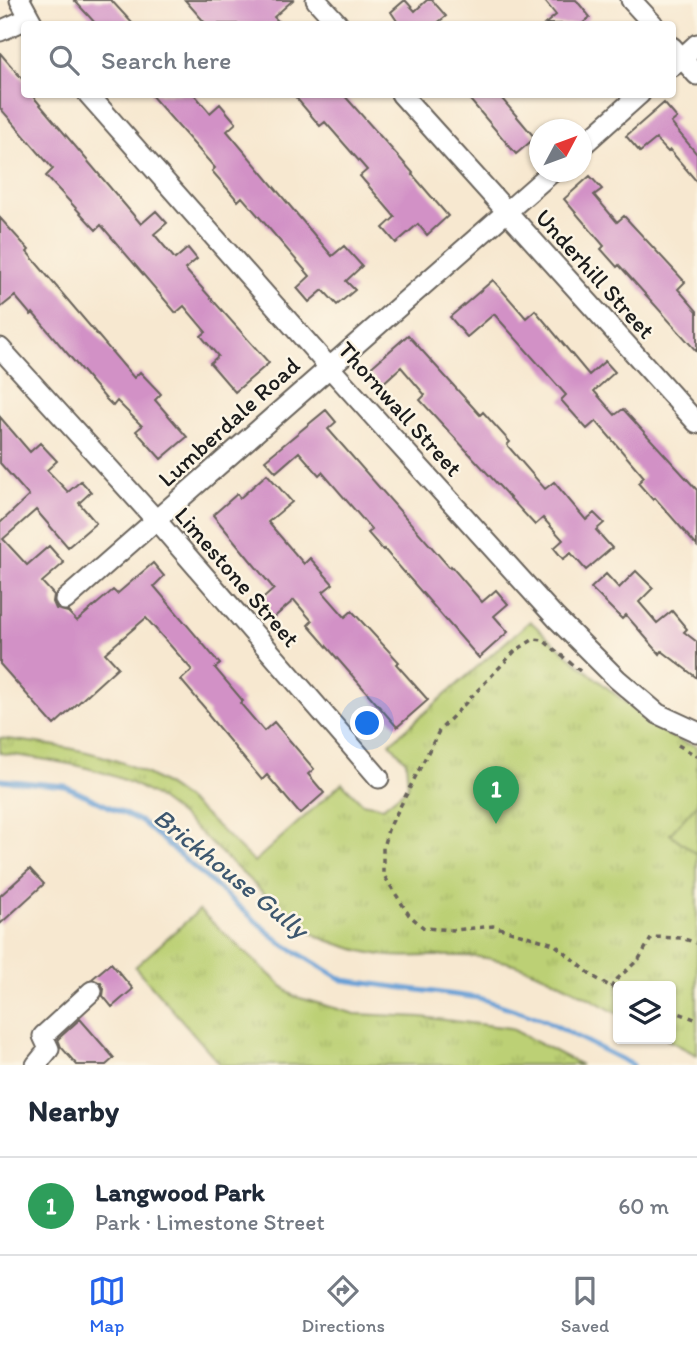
<!DOCTYPE html>
<html lang="en">
<head>
<meta charset="utf-8">
<style>
  :root { --surface:#fff; --page:#f2f2f3; --text:#1f2937; --muted:#747a83; --line:#e0e1e3; --accent:#2563eb }
  body { margin:0; font-family:Itim,sans-serif; background:var(--page); color:var(--text) }
  .controls { position:absolute; right:21px; bottom:21px; display:grid; overflow:hidden; border-radius:7px; box-shadow:0 2px 5px #0004 }
  .controls button { width:63px; height:63px; display:grid; place-items:center; padding:0; border:0; border-bottom:2px solid var(--line); background:var(--surface); color:var(--text); font:35px sans-serif }
  .compass { position:absolute; left:529px; top:119px; width:63px; height:63px; border-radius:50%; background:var(--surface); box-shadow:0 2px 5px #0004; rotate:49deg }
  .you { position:absolute; left:368px; top:724px; width:24px; height:24px; margin:-18px; border:5px solid #fff; border-radius:50%; background:#1a73e8; box-shadow:0 0 0 10px #1a73e833 }
  .badge { display:grid; place-items:center; width:46px; height:46px; border-radius:50%; background:var(--accent); color:#fff; font-size:23px; font-weight:700 }
  .pin { position:absolute; translate:-50% -58px; filter:drop-shadow(0 2px 4px #0008) }
  .pin::after { content:''; position:absolute; top:37px; width:24px; height:21px; background:inherit; clip-path:polygon(0 0,100% 0,50% 100%) }
  .list { margin:0; padding:0; list-style:none }
  h2 { display:flex; justify-content:space-between; align-items:center; height:91px; margin:0; padding:0 28px; font-size:30px }
  h2 small { font-size:23px; font-weight:400; color:var(--muted) }
  .list li { display:grid; grid-template-columns:46px 1fr auto; gap:21px; align-items:center; box-sizing:border-box; height:98px; padding:0 28px; border-top:2px solid var(--line) }
  .list b { display:block; font-size:26px; white-space:nowrap }
  .list p { margin:0; font-size:23px; white-space:nowrap; color:var(--muted) }
  .list em { font-size:23px; font-style:normal; color:var(--muted) }
  .icon { flex:none; width:38px; height:38px; fill:none; stroke:currentColor; stroke-width:2; stroke-linecap:round; stroke-linejoin:round }
  .map { position:relative; flex:none; width:697px; height:1065px; overflow:hidden }
  .search { position:absolute; background:var(--surface); box-shadow:0 2px 5px #0004; left:21px; right:21px; top:21px; height:77px; display:flex; align-items:center; gap:18px; box-sizing:border-box; padding:0 24px; border-radius:7px; color:var(--muted); font-size:26px }
  .sheet { height:189px; background:var(--surface) }
  nav { display:flex; justify-content:space-around; align-items:center; box-sizing:border-box; height:98px; border-top:2px solid var(--line); background:var(--surface); font-size:19px; color:var(--muted) }
  nav a { display:grid; justify-items:center; gap:4px }
  nav .on { color:var(--accent) }
  .map>svg:first-child { display:block }
</style>
</head>
<body>
<div class="map">
<svg width="697" height="1065" viewBox="0 0 697 1065">
  <defs>
    <pattern id="grass-tufts" width="24" height="20" patternUnits="userSpaceOnUse" patternTransform="scale(1.75)"><rect width="24" height="20" fill="#bcd074"/><path d="M3 7l-1-3M5 7V3M7 7l1-3M15 17l-1-3M17 17v-4M19 17l1-3" fill="none" stroke="#a1b264"/></pattern>
  </defs>
  <rect width="100%" height="100%" fill="#fcf5e5"/>
  <filter id="ink" filterUnits="userSpaceOnUse"><feTurbulence type="fractalNoise" baseFrequency=".0143" numOctaves="2"/><feDisplacementMap in="SourceGraphic" scale="14" xChannelSelector="R" yChannelSelector="G"/><feConvolveMatrix kernelMatrix="1 2 1 2 8 2 1 2 1" color-interpolation-filters="sRGB"/></filter>
  <filter id="wash" filterUnits="userSpaceOnUse"><feTurbulence type="fractalNoise" baseFrequency=".00686" numOctaves="4" result="noise"/><feDisplacementMap in="SourceGraphic" scale="28" xChannelSelector="R" yChannelSelector="G"/><feGaussianBlur stdDeviation="1.57" result="paint"/><feColorMatrix in="noise" values="0 0 0 0 0 0 0 0 0 0 0 0 0 0 0 0 0 1.4 0 .05"/><feComposite in="paint" operator="in"/></filter>
  <g filter="url(#wash)">
    <rect width="100%" height="100%" fill="#f7e8d0"/>
    <path fill="url(#grass-tufts)" stroke="#6c7648" stroke-width="2" d="M530,621C559,648 589,673 620,698C643,716 667,741 697,746V1055L666,1039H671V986H618V1014C577,992 533,964 486,958C454,953 423,958 391,956C368,954 345,947 324,939C294,927 265,894 241,872C213,846 185,816 153,795C108,766 52,761 0,753V738C52,745 104,750 151,776C190,797 222,831 254,862L342,783L362,803L383,807L408,787L406,761L390,743Z
      M199,910L293,996L355,1014L421,1017L510,1028L581,1065H221L135,967Z"/>
    <path fill="#bcd074" stroke="#6c7648" stroke-width="2" d="M697,804V854L670,834Z"/>
    <g fill="none" stroke-linecap="round" stroke-linejoin="round">
      <path stroke="#669fd5" stroke-width="5" d="M0,780L65,786L142,822L281,943L343,980L479,998L542,1019L633,1065"/>
    </g>
    <g id="blocks">
      <path fill="#d291c6" d="M74,0H111L133,24H96Z
        M185,0H293L274,17L281,24H206Z
        M405,0L415,11L427,0H432L446,16L436,24H399L391,12Z
        M544,0H576L590,17L582,24H545L556,15Z
        M0,53L24,81V94H31L141,224L156,211L167,223L154,234L175,259L188,248L197,259L185,269L269,363L235,392L210,363L218,356L201,336L206,332L184,306L176,313L101,225L96,230L46,176L53,169L0,108Z
        M150,94H194L210,113L220,104L236,123L227,131L332,256L344,246L362,266L346,281L355,290L337,305L323,290L309,302L297,288L310,276L242,197L238,201L212,171L215,168Z
        M293,94H343L413,173L412,174L448,216L427,235L418,224L396,243L383,228L395,217L360,176L367,170L325,122L320,126Z
        M465,94H498L535,138L516,154Z
        M664,103L677,118L671,123L697,154V182L670,150L668,152L656,139L640,152L626,136Z
        M590,176L602,189L594,195L617,222L624,216L685,282L678,289L697,311V352L619,265L617,267L601,249L604,246L564,199Z
        M0,218L29,250L27,252L134,378L140,372L161,394L155,400L187,437L161,459L136,431L142,426L117,401L113,406L106,399L33,313L31,315L15,296L0,308Z
        M493,280L526,318L535,310L589,375L605,361L615,372L594,391L615,415L623,409L697,490V546L655,498L653,500L638,483L644,477L596,421L587,429L561,400L566,395L494,314L467,337L450,317Z
        M408,335L480,415L483,412L510,442L507,445L545,489L554,482L586,520L594,513L604,523L596,530L612,548L586,570L571,553L563,559L554,548L563,540L543,518L535,525L420,400L425,395L401,367L381,385L368,370Z
        M326,410L336,422L328,429L450,568L451,566L482,602L496,590L508,604L494,616L508,632L479,658L384,549L383,550L368,533L372,530L322,472L319,475L299,452L276,472L265,460Z
        M0,417L30,452L40,443L57,461L47,470L68,492L81,481L91,492L79,503L96,523L68,547L36,510L3,539L27,565L49,546L64,563L42,582L54,595L53,602L56,609L68,612L77,621L113,590L117,594L153,563L164,576L154,586L220,664L215,668L243,701L240,703L264,731L274,722L314,769L308,774L324,793L300,814L267,775L262,780L208,715L209,713L181,680L192,670L146,618L105,653L118,667L54,725L0,664V523L29,496L0,463Z
        M267,474L292,502L268,522L304,564L310,558L333,584L323,592L345,617L352,611L399,662L396,664L428,700L397,727L308,625L312,621L294,600L271,620L257,604L274,589L213,515L237,494L240,498Z
        M636,571L653,588L639,602L657,623L672,611L687,629L684,632L697,642V678L662,651L660,654L626,615L622,619L591,588L606,574L619,588Z
        M30,869L44,884L0,924V896Z
        M111,963L133,989L112,1007L103,996L104,989L101,983L92,979Z
        M80,1019L114,1058L106,1065H77L61,1047L58,1039Z"/>
    </g>
  </g>
  <g filter="url(#ink)">
    <use href="#blocks" fill-opacity="0" stroke="#69635b" stroke-width="2"/>
    <g fill="none" stroke-linecap="round" stroke-linejoin="round">
      <defs>
        <path id="minor" d="M20,0L33,24
          M316,0L338,24
          M631,0L653,24
          M0,31L29,18
          M672,47L697,75
          M673,66L697,44
          M88,94L329,367L556,618L617,679L658,714L697,732
          M401,94L697,423
          M582,146L640,94
          M0,348L156,520L379,778
          M65,600L552,172
          M36,1065L49,1049L43,1036L92,991"/>
      </defs>
      <use href="#minor" stroke="#69635b" stroke-width="23"/>
      <path stroke="#69635b" stroke-width="3.5" stroke-dasharray="5 5" stroke-linecap="butt" d="M580,671L543,640L534,639L515,651L439,731L388,830L383,847V874L409,915L424,928L455,930L493,926L554,944L594,977L618,991
        M678,745L697,756
        M611,988L615,981L639,959L652,937L681,938L697,943
        M671,1010L697,1020"/>
      <use href="#minor" stroke="#fff" stroke-width="19"/>
    </g>
  </g>
  <g text-anchor="middle" stroke-width="5" stroke-linejoin="round" paint-order="stroke">
    <g font-size="24" fill="#1c1c1c" stroke="#fcf5e5">
      <text transform="translate(595 274) rotate(48)" y="8">Underhill Street</text>
      <text transform="translate(400 409) rotate(48)" y="8">Thornwall Street</text>
      <text transform="translate(229 422) rotate(-42)" y="8">Lumberdale Road</text>
      <text transform="translate(237 577) rotate(49)" y="8">Limestone Street</text>
    </g>
    <g font-size="26" font-style="italic" fill="#3d576f" stroke="#fcf5e5">
      <text transform="translate(231 873) rotate(39)" y="9">Brickhouse Gully</text>
    </g>
  </g>
</svg>
<div class="controls">
<button><svg class="icon" aria-label="layers" viewBox="0 0 24 24"><path d="M12 4l9 5-9 5-9-5zM3 14l9 5 9-5"/></svg></button>
</div>
<svg class="compass" viewBox="-18 -18 36 36"><path d="M0-13l5 13h-10z" fill="#e53935"/><path d="M0 13l5-13h-10z" fill="#747a83"/></svg>
<div class="you"></div>
<div class="pin badge" style="left:496px;top:824px;background:#2e9e5b">1</div>
<div class="search"><svg class="icon" aria-label="search" viewBox="0 0 24 24"><circle cx="10" cy="10" r="6"/><path d="M15 15l6 6"/></svg>Search here</div>
</div>
<section class="sheet">
<h2>Nearby<small></small></h2>
<ul class="list">
<li><span class="badge" style="background:#2e9e5b">1</span><div><b>Langwood Park</b><p>Park · Limestone Street</p></div><em>60 m</em></li>
</ul>
</section>
<nav>
<a class="on"><svg class="icon" aria-label="map" viewBox="0 0 24 24"><path d="M3 6l6-2 6 2 6-2v14l-6 2-6-2-6 2zM9 4v14M15 6v14"/></svg>Map</a>
<a><svg class="icon" aria-label="directions" viewBox="0 0 24 24"><path d="M12 3l9 9-9 9-9-9zM9 14v-3h6M13 9l2 2-2 2"/></svg>Directions</a>
<a><svg class="icon" aria-label="saved" viewBox="0 0 24 24"><path d="M7 4h10v16l-5-4-5 4z"/></svg>Saved</a>
</nav>
</body>
</html>
